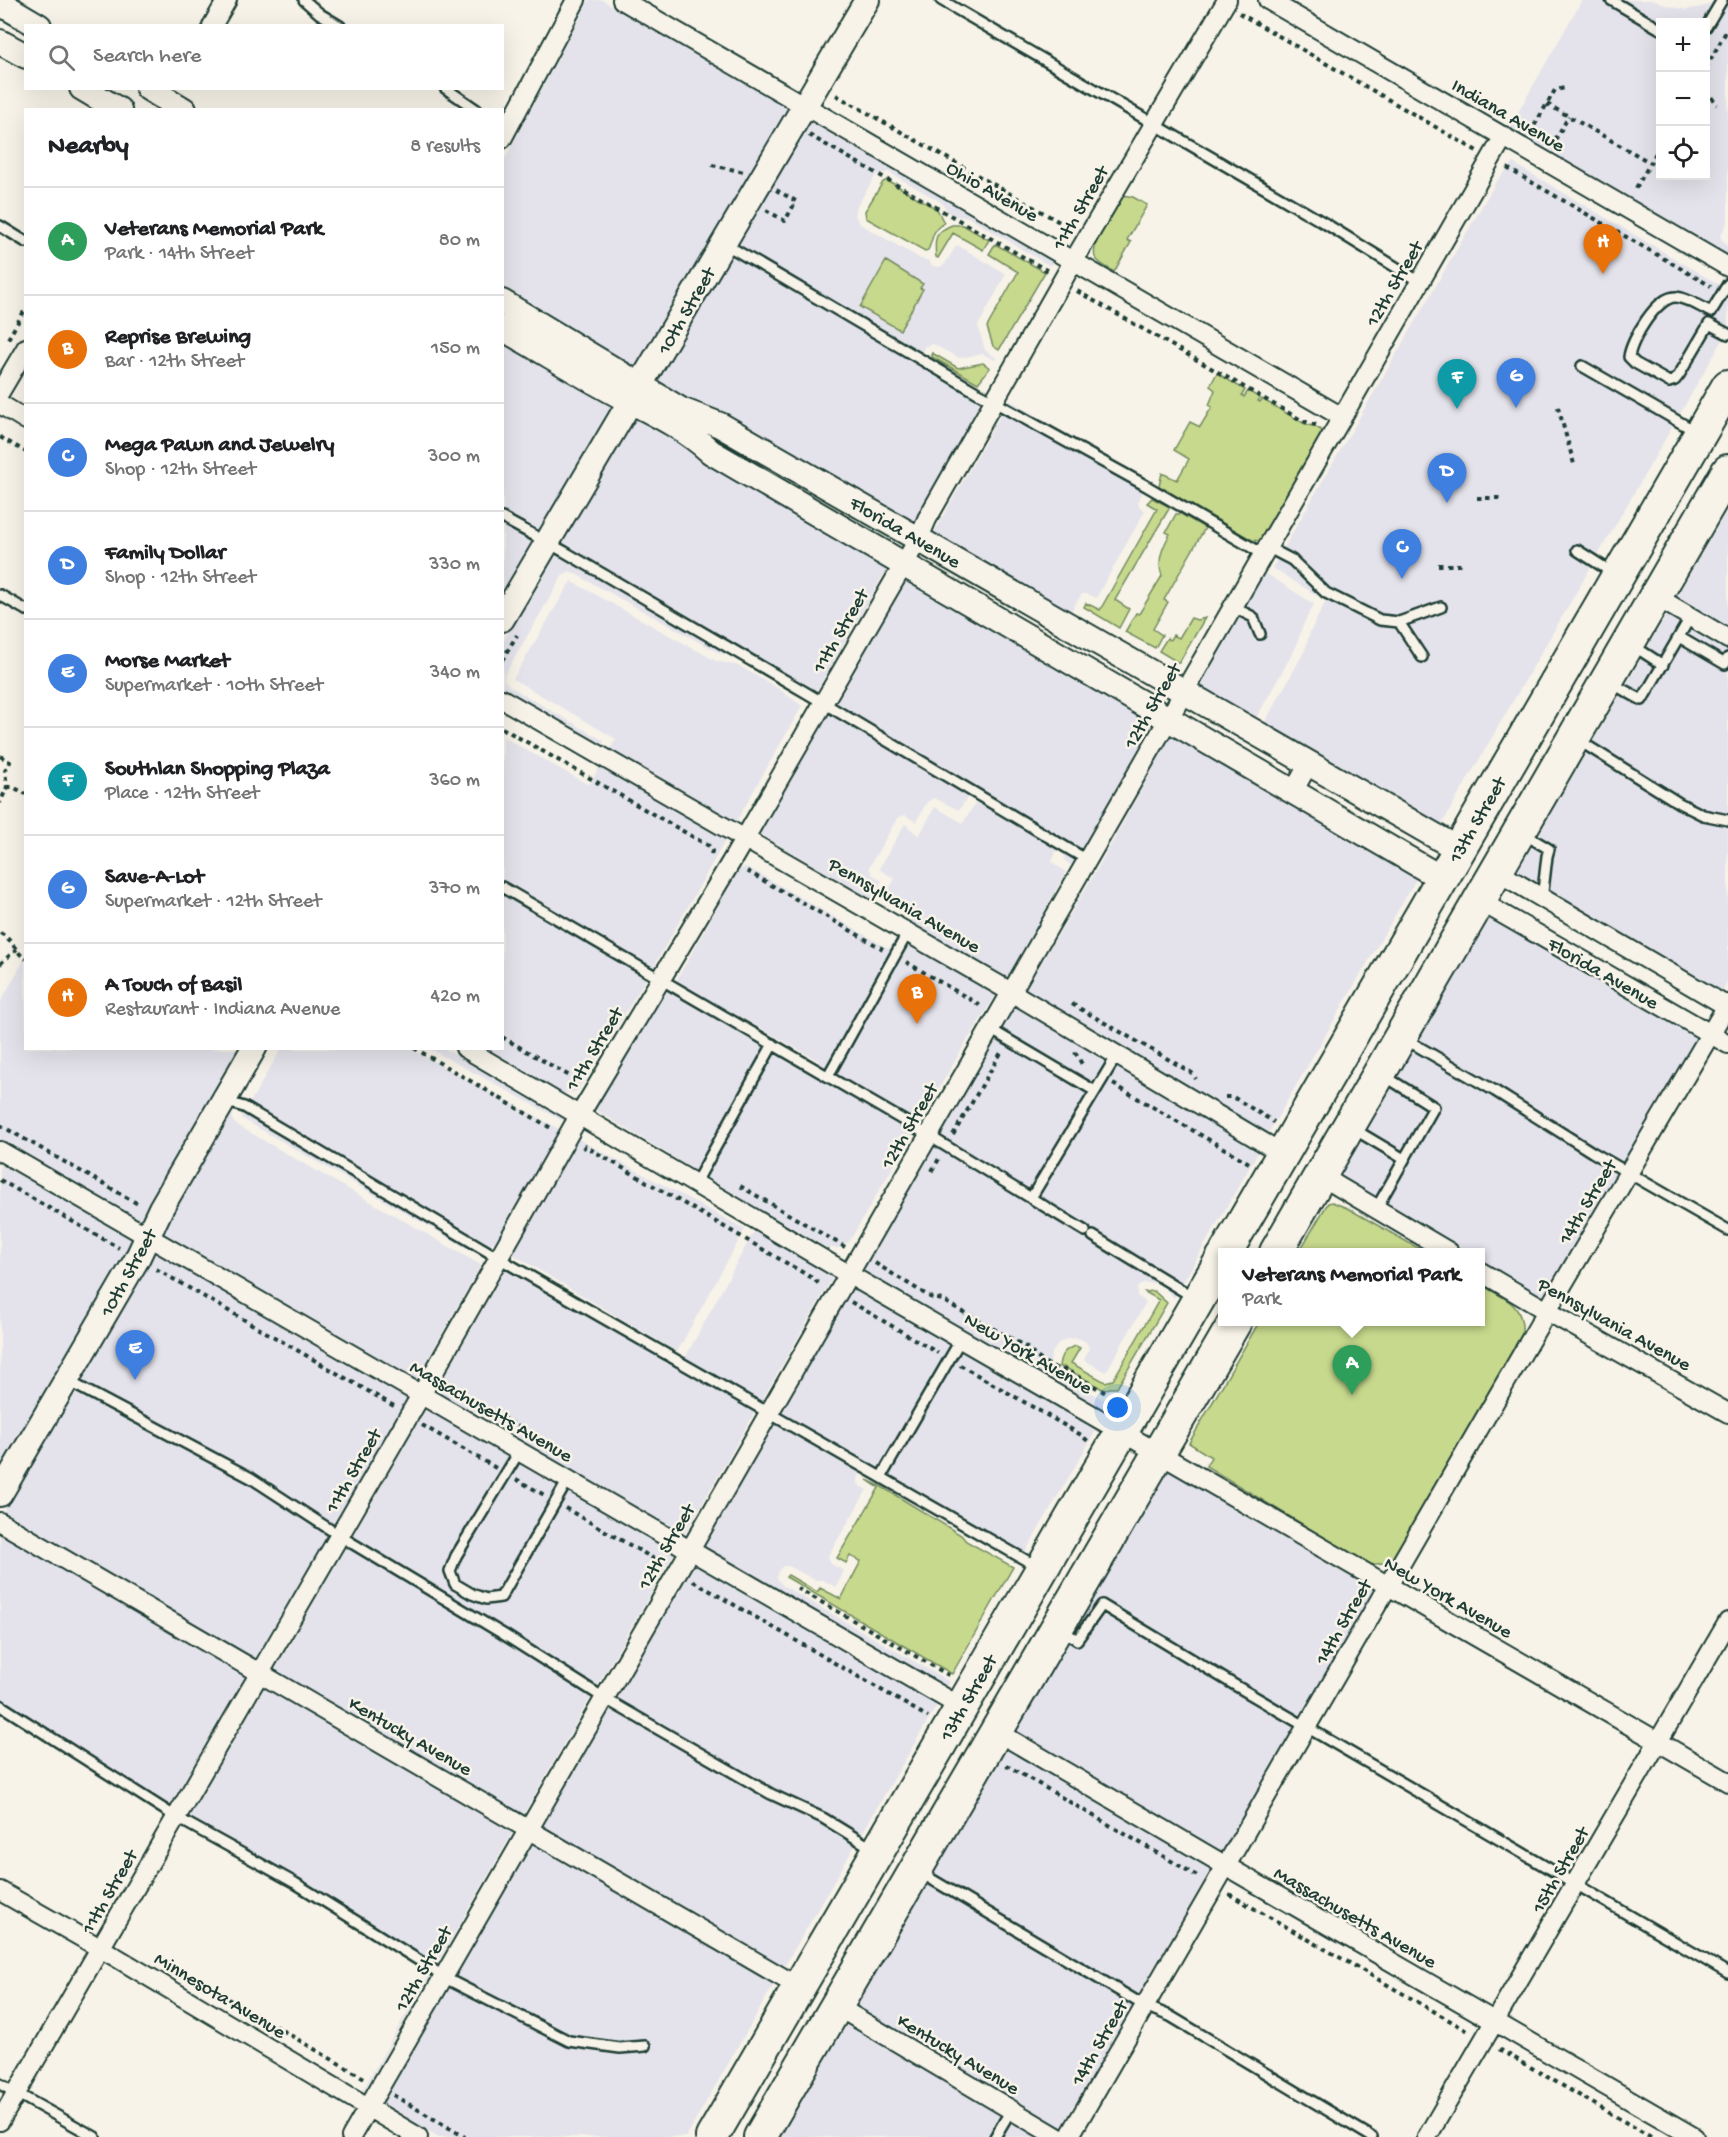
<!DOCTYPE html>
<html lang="en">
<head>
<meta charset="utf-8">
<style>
  :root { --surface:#fff; --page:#f6f6f6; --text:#202124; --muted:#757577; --line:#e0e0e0; --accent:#111827 }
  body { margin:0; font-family:"Gochi Hand",sans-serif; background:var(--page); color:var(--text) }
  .controls { position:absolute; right:18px; top:18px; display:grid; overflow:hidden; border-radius:0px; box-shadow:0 6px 24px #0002 }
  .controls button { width:54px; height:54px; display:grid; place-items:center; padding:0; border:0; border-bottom:2px solid var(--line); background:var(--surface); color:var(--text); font:30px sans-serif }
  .you { position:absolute; left:1118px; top:1408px; width:21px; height:21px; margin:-15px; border:4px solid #fff; border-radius:50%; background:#1a73e8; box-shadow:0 0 0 9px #1a73e833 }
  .badge { display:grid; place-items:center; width:39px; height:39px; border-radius:50%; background:var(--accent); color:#fff; font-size:20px; font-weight:700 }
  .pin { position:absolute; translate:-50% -50px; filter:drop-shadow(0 2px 3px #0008) }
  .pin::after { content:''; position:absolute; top:32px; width:21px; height:18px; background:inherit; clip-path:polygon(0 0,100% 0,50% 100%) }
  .popup { position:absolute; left:1218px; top:1248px; width:267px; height:78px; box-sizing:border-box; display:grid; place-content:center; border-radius:0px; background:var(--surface); filter:drop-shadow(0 2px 4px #0005); font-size:20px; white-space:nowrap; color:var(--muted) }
  .popup b { font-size:22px; color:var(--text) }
  .popup::after { content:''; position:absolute; left:50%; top:100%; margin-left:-12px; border:12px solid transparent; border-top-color:var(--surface) }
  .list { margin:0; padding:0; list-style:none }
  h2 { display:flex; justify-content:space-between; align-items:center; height:78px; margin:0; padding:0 24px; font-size:26px }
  h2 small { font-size:20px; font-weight:400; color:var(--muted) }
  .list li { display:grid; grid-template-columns:39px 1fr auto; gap:18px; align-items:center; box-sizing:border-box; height:108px; padding:0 24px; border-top:2px solid var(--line) }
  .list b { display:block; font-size:22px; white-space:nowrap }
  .list p { margin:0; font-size:20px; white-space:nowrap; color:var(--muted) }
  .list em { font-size:20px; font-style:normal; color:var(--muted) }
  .icon { flex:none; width:33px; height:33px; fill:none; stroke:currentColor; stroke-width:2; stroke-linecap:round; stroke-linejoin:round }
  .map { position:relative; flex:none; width:1728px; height:2137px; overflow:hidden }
  .search { position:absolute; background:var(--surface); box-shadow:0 6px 24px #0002; left:24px; top:24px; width:480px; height:66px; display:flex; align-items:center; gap:15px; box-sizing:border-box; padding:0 21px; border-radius:0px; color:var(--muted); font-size:22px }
  .panel { position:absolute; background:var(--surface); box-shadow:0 6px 24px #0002; left:24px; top:108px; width:480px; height:942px; border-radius:0px }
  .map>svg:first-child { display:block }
</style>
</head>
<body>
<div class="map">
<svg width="1728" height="2137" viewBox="0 0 1728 2137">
  <rect width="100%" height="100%" fill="#f7f3e8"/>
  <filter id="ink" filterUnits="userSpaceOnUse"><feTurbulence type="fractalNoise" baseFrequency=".0167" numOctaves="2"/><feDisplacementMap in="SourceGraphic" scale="12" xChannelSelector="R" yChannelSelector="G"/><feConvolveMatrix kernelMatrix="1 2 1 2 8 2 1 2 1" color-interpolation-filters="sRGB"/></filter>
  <g filter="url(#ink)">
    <path fill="#e4e3eb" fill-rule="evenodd" d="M589,0H602L790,110L636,371L503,290L502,164Z
      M1582,0H1656L1665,5L1686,10L1705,6L1717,0H1728V221L1720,237L1728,247V256L1509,128ZM1660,22H1706V176H1660Z
      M809,121L1053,262L1050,266L968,217L951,216L941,202L888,172L876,175L857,206L855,215L860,224L921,259L927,260L933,266L939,267L944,265L957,245L1006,274L978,326L985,350L996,358L995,360L983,354L959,358L933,344L925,346L922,351V358L982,392L989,388L913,523L655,383Z
      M1513,163L1728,290V331L1440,827L1261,729L1305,650L1310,632L1326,601L1272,568L1496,182Z
      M503,339L616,404L503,597Z
      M1009,400L1150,482L1151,489L1142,493L1138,501L1139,506L1145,511L1096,598L1088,594H1082L1072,609V614L933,534Z
      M636,415L888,567L810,702L781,680L744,658L719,653L570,571L563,575L505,674L504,679L509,686L604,741L602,744L503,687V642Z
      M1728,508V627L1677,596Z
      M1265,573L1314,604L1302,627L1296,647L1255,720L1199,688Z
      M908,579L1153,723L1072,866L1064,860L1066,849L974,793L969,795L959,810L934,798L927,802L916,822L905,815L898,817L869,867L872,874L882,881L874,894L873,900L760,834Z
      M571,581L716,661L739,666L776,687L802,706L654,966L577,1092L563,1093L553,1090L482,1049L502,1048L503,737L589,785L616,739L513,679Z
      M1667,614L1728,650V980L1722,992L1516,873Z
      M1172,734L1418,876L1268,1134L1026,989L1099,866Z
      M976,802L1057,849L1052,862L1066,872L1018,960L962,1049L849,1242L839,1248H827L765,1213L594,1109L667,988L812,1073L819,1061L676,981L739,869L746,867L760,874L889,949L913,916L883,899L895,879L879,869L905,824L919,836L935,807L963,823Z
      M1490,917L1696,1037L1542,1297L1481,1260V1252H1469L1339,1175Z
      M25,958L26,1048L241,1049L142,1221L0,1140V1003Z
      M1016,1006L1259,1151L1174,1298L1165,1288L1157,1283H1143L1137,1288V1296L1146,1302L1106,1372L1084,1360L1089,1348L1086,1342L1078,1338L1066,1339L1059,1343L1051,1354L1050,1369L1054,1374L1062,1376L1102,1399L1116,1397L1107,1411L863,1271Z
      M267,1049H270L233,1113L232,1119L235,1124L481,1265L416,1380L162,1233Z
      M281,1049H411L745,1229L677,1352L492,1242L482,1257L241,1118Z
      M430,1049H445L564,1119L563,1121Z
      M0,1163L133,1239L0,1472Z
      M754,1231L833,1277L684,1535L436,1392L509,1262L682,1360L686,1356Z
      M153,1251L407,1398L255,1659L3,1512Z
      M853,1288L1097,1429L1020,1561L864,1472L858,1476L857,1481L860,1486L867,1490L828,1556L831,1564L844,1571L836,1587L822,1580H815L789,1566H783L779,1570L777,1578L782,1585L950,1682L947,1687L704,1547Z
      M426,1409L674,1553L523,1815L275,1670Z
      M1168,1469L1373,1590L1222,1852L1015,1730Z
      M0,1533L245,1676L167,1810L0,1713Z
      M694,1564L937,1705L784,1967L543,1826Z
      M265,1687L513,1832L362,2094L361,2093L434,1965L187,1821Z
      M1005,1748L1211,1869L1061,2128L855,2006Z
      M533,1844L774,1984L686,2137H439L382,2105Z
      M845,2023L1037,2137H779Z"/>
    <path fill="#c7d98d" stroke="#738b60" stroke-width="1.5" d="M887,180L937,209L944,223C930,232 934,238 928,250L925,251L866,218L865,211L883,182Z
      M1123,195L1133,197L1147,205L1127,240L1131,242L1114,272C1109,268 1098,264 1095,257C1090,242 1116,208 1123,195Z
      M952,225H963L989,240L983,250L953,233L938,258L936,257C934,238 935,232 952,225Z
      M995,244L1045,272L999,350L993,346L987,327L1018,272L989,254Z
      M886,261L923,284L920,288L923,289L900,330L860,307Z
      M932,353L958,368L983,363L990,368L978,383L932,357Z
      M1217,373L1245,390L1242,395L1244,397L1248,391L1260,398L1258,401L1260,402L1262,399L1305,424L1316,427L1324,432L1261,541L1252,540L1159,486L1162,473L1177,480L1189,459L1174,450L1190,422L1200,427L1212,407L1209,405L1215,390L1210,386Z
      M1152,498L1170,507L1115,600L1129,609L1119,628L1084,607L1086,603L1100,610L1157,509L1147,503Z
      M1176,514H1181L1205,528L1164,600L1168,602L1153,629L1162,635L1155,648L1125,632L1136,613L1139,614L1162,576C1157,561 1162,548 1170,534L1166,532Z
      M1191,618L1197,620L1205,618L1179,663L1159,651L1167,638L1170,640L1173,635L1179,638Z
      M1332,1202L1347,1208L1425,1252H1299L1328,1203Z
      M1481,1285C1505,1298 1525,1304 1522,1336L1395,1557L1390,1562L1370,1565L1206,1466L1211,1457L1189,1443L1259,1322H1481Z
      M1154,1291L1167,1303L1117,1388H1110L1104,1390L1064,1367H1059C1060,1355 1064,1349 1076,1346L1080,1348L1071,1363L1105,1382L1113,1380L1159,1300L1145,1292Z
      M867,1480L882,1487L961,1535L966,1541L1013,1567L952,1674L786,1577L788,1575L817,1592L820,1588L841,1599L861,1561L850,1556L846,1563L837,1558L879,1488Z"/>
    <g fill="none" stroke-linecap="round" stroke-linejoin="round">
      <defs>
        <path id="lane" d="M304,0L320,14L340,26
          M941,0L1326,224L1420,282
          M1611,0L1660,29
          M1706,27L1722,0
          M445,88L477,110
          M0,226L26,242
          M725,244L978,393L1143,484L1263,554
          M1728,284L1711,312C1701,307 1687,298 1676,297C1657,296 1631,340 1629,357L1635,363L1669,382L1675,380L1679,375L1709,324L1728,334
          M1582,366L1695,431
          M502,518L565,552L805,692L1089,861
          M1267,547L1292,560L1326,593L1380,620L1399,622L1441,607
          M1577,550L1613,573
          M0,595L26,610
          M1233,607L1253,617L1260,634
          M1399,622L1422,657
          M1679,637L1725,664L1728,658
          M1632,645L1663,665
          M1611,683L1642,700L1691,616
          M1578,740L1679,803L1703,815L1728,820
          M1524,834L1549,849L1547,856L1542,900
          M502,887L913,1126L1085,1231
          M990,1029L1095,1091
          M1405,1039L1495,1091L1592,1152L1728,1230
          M828,1076L908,932
          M224,1101L244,1107L514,1267L1036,1566
          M1352,1128L1404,1159
          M695,1184L773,1044
          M1031,1198L1117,1055
          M1376,1209L1434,1107L1383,1075
          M1093,1236L1193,1297
          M68,1381L251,1478L340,1536L503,1634L604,1698L771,1794L823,1818L875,1850
          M519,1452L456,1556L450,1571L455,1584L472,1594L486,1599L501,1597L568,1480
          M881,1477L961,1339
          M1062,1630L1077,1640L1102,1605L1238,1687L1728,1973
          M0,1705L176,1817L295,1883L428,1966L443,1977L569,2041L620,2048L645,2046
          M921,1873L1145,2006L1170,2016L1372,2137
          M0,2084L95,2137
          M995,2137L1011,2110"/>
        <path id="street" d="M622,0L1342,417
          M1268,0L1728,267
          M212,26L227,0
          M502,139L576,0
          M0,392L26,348
          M0,404L26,420
          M1655,596L1728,639
          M502,699L1011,992L1283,1154
          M1293,792L1309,763
          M1496,871L1728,1007
          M1478,900L1728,1044
          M465,1048L848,1274L1728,1782
          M0,1151L961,1707
          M1321,1174L1336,1185L1449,1252
          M1481,1272L1547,1311L1728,1413
          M0,1522L799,1987
          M996,1731L1226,1866L1694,2137
          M0,1891L114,1956L418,2137
          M838,2007L1057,2137
          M0,2121L421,1395L579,1116L731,862L919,538L927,519L1073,262L1227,0
          M351,2137C737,1471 1119,803 1504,136
          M1069,2137L1547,1311L1728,1004
          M1427,2137L1728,1622"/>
        <path id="secondary" d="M0,3L39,26
          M0,42L26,56
          M82,88L119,110
          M148,88L184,110
          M502,302L681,410L720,425L753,444L1458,849
          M502,328C545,352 587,379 630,401C660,416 687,430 711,452L1441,878
          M502,619L867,0
          M0,1494L137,1259L161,1208L254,1048"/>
        <path id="highway" d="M1226,1252L1728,386
          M1276,1252L1728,471
          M712,2137L1223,1257
          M760,2137L1235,1322"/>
      </defs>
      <use href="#lane" stroke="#1f3d34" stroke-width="14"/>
      <use href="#street" stroke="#1f3d34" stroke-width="22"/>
      <use href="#secondary" stroke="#1f3d34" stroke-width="28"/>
      <use href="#highway" stroke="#1f3d34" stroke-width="36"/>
      <path stroke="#1f3d34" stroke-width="4" stroke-dasharray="4.5 4.5" stroke-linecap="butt" d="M1239,13L1477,151
        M1706,68L1728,28
        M1706,90L1717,105
        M836,95L1072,229
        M1547,104L1651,163
        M1530,133L1555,90L1565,88
        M809,135L1048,271
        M1555,140L1569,116
        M712,165L744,172
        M1507,168L1711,286
        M1636,188L1660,146
        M766,210L785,221L796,201L776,190
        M1077,291L1303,421L1316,425
        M8,339L26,308
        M1558,407L1574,464
        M0,437L26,452
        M1477,498H1503
        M1438,565H1465
        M502,660L517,635
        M502,728L709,846L712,851L710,858
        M0,756L10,762L5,771L7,787L0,803
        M7,787H13L26,794
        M747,871L883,949
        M0,933C13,940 15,952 26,959
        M906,962L978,1004L981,1007
        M0,964L17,949
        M1072,1004L1192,1073L1196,1079
        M502,1037L580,1082
        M414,1048L551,1128
        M1075,1052L1083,1066
        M1113,1084L1249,1163
        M1225,1097H1233L1274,1122
        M0,1125L140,1205
        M953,1135L1002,1051
        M583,1149L585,1146L814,1279L821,1286
        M932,1171L940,1157
        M0,1180L119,1248
        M740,1186L845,1247
        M875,1263L930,1297L942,1300L1026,1347C1035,1357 1052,1370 1066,1370L1113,1397
        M156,1269L394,1406
        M851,1302L938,1353
        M960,1365L1081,1435L1088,1441
        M447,1385L541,1440
        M422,1425L496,1468
        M516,1479L546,1496
        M565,1508L663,1564
        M693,1581L928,1717
        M797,1588L952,1677
        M1006,1765L1199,1877
        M1229,1894L1470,2032
        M181,1972L366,2079
        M1499,2049L1651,2137
        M393,2095L465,2137"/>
      <use href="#lane" stroke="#f7f3e8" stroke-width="9"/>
      <use href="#street" stroke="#f7f3e8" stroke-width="18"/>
      <use href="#secondary" stroke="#f7f3e8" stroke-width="24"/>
      <use href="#highway" stroke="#f7f3e8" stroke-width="32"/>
    </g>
  </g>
  <g text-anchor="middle" stroke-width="5" stroke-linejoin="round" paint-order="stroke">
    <g font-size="20" fill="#1f3d34" stroke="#f7f3e8">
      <text transform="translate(1509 114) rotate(30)" y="7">Indiana Avenue</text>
      <text transform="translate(993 190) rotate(30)" y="7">Ohio Avenue</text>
      <text transform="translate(1079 207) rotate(-60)" y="7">11th Street</text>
      <text transform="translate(1393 283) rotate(-60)" y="7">12th Street</text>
      <text transform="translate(685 310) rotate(-60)" y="7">10th Street</text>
      <text transform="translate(906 531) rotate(30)" y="7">Florida Avenue</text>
      <text transform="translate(839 630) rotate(-60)" y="7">11th Street</text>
      <text transform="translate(1151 705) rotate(-60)" y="7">12th Street</text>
      <text transform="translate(1476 819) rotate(-60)" y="7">13th Street</text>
      <text transform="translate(905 904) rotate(30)" y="7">Pennsylvania Avenue</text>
      <text transform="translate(1604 972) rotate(30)" y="7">Florida Avenue</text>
      <text transform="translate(593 1048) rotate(-59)" y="7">11th Street</text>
      <text transform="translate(908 1125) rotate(-60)" y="7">12th Street</text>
      <text transform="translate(1586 1201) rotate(-59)" y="7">14th Street</text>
      <text transform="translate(127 1272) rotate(-61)" y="7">10th Street</text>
      <text transform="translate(1615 1323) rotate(29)" y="7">Pennsylvania Avenue</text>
      <text transform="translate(1029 1352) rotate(30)" y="7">New York Avenue</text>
      <text transform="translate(492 1410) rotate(30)" y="7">Massachusetts Avenue</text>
      <text transform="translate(352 1470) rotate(-60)" y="7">11th Street</text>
      <text transform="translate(665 1546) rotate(-60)" y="7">12th Street</text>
      <text transform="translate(1449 1596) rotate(30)" y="7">New York Avenue</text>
      <text transform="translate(1342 1621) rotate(-60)" y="7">14th Street</text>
      <text transform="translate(967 1697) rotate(-60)" y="7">13th Street</text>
      <text transform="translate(411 1735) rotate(30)" y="7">Kentucky Avenue</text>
      <text transform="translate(1559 1869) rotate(-60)" y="7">15th Street</text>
      <text transform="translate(108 1891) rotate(-60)" y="7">11th Street</text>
      <text transform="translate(1356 1916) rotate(30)" y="7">Massachusetts Avenue</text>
      <text transform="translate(422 1968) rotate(-60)" y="7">12th Street</text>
      <text transform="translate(221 1994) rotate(31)" y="7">Minnesota Avenue</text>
      <text transform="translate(1098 2042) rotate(-60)" y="7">14th Street</text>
      <text transform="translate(959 2053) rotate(31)" y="7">Kentucky Avenue</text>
    </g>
  </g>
</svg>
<div class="controls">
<button>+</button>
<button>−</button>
<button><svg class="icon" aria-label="locate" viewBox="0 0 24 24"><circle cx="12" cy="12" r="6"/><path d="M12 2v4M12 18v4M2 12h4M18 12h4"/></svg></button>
</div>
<div class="you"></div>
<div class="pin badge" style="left:1352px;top:1395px;background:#2e9e5b">A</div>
<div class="popup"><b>Veterans Memorial Park</b>Park</div>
<div class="pin badge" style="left:917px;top:1024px;background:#e8710a">B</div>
<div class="pin badge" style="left:1402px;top:579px;background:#3f7fe0">C</div>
<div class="pin badge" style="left:1447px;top:503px;background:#3f7fe0">D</div>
<div class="pin badge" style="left:135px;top:1380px;background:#3f7fe0">E</div>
<div class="pin badge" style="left:1457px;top:409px;background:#0f9aa8">F</div>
<div class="pin badge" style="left:1516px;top:408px;background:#3f7fe0">G</div>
<div class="pin badge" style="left:1603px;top:274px;background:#e8710a">H</div>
<div class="search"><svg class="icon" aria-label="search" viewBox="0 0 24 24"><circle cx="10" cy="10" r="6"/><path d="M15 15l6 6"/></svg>Search here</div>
<section class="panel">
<h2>Nearby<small>8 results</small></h2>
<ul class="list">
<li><span class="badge" style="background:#2e9e5b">A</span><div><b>Veterans Memorial Park</b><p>Park · 14th Street</p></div><em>80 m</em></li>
<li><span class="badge" style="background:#e8710a">B</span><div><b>Reprise Brewing</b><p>Bar · 12th Street</p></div><em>150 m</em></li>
<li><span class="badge" style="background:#3f7fe0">C</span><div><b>Mega Pawn and Jewelry</b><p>Shop · 12th Street</p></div><em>300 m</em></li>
<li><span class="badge" style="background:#3f7fe0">D</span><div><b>Family Dollar</b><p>Shop · 12th Street</p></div><em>330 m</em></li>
<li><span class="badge" style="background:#3f7fe0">E</span><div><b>Morse Market</b><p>Supermarket · 10th Street</p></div><em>340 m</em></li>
<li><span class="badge" style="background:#0f9aa8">F</span><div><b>Southlan Shopping Plaza</b><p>Place · 12th Street</p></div><em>360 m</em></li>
<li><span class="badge" style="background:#3f7fe0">G</span><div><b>Save-A-Lot</b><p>Supermarket · 12th Street</p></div><em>370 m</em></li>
<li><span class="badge" style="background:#e8710a">H</span><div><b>A Touch of Basil</b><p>Restaurant · Indiana Avenue</p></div><em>420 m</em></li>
</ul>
</section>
</div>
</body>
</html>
